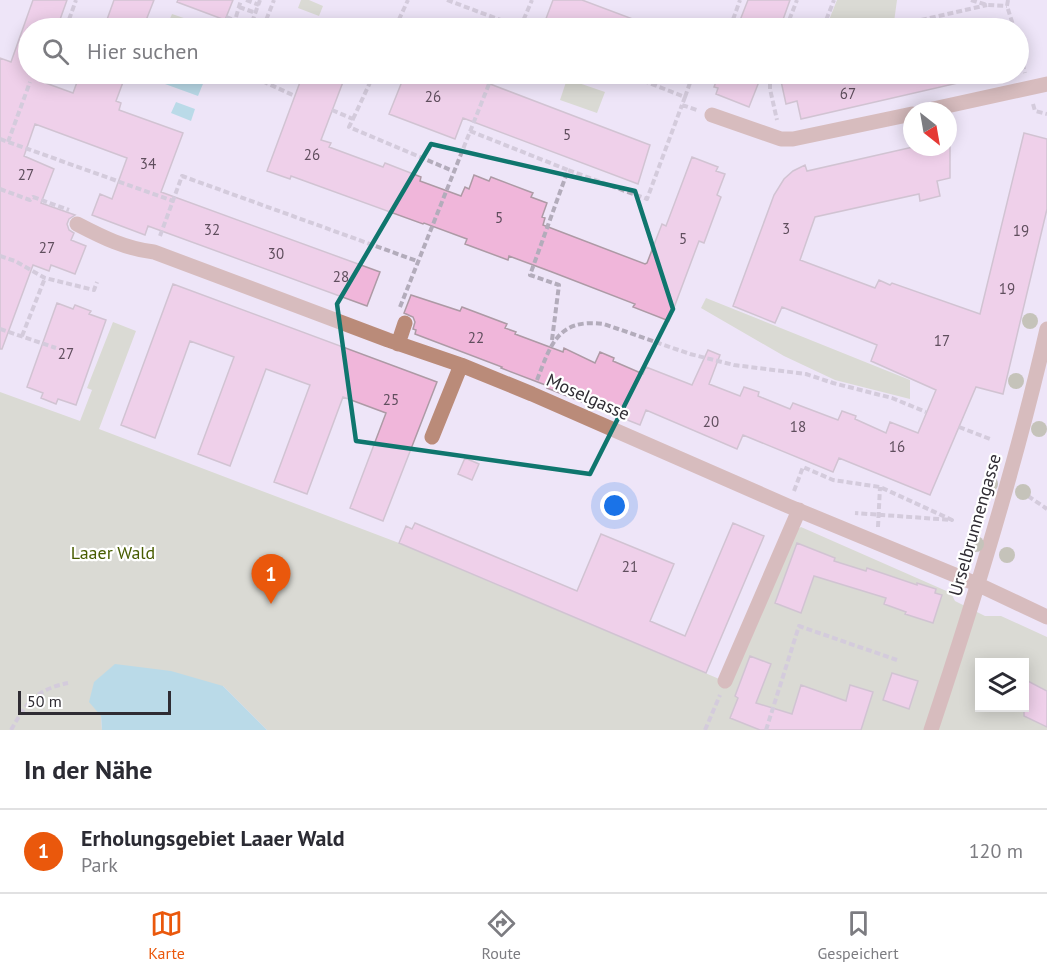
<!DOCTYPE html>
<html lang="de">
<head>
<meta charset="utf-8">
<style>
  :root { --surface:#fff; --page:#f7f7f7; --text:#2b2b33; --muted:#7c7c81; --line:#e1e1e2; --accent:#ea580c }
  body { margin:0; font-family:"PT Sans",sans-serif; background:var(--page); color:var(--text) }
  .controls { position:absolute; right:18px; bottom:18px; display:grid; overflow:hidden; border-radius:0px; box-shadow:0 3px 15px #0003 }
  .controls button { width:54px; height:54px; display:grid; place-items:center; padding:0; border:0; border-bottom:2px solid var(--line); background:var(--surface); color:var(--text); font:30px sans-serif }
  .compass { position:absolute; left:903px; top:102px; width:54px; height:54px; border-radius:50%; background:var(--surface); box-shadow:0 3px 15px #0003; rotate:149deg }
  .scale { position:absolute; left:18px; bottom:15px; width:153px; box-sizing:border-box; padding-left:6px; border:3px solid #2f2c33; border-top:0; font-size:16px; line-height:21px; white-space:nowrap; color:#2f2c33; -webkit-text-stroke:4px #fff; paint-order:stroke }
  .you { position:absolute; left:615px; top:506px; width:21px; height:21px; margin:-15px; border:4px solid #fff; border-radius:50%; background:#1a73e8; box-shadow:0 0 0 9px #1a73e833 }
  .badge { display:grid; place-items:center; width:39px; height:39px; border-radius:50%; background:var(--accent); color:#fff; font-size:20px; font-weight:700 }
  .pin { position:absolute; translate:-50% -50px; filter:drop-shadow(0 2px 3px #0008) }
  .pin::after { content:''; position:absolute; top:32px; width:21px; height:18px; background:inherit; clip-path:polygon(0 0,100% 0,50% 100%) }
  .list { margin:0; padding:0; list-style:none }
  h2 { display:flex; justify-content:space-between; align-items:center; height:78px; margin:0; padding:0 24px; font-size:26px }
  h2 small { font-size:20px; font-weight:400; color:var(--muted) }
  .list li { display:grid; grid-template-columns:39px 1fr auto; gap:18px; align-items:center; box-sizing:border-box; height:84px; padding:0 24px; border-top:2px solid var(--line) }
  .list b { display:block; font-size:22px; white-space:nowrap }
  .list p { margin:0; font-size:20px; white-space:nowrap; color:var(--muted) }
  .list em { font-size:20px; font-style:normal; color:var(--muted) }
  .icon { flex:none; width:33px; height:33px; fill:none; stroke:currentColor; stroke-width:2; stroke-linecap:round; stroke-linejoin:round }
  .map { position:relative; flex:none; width:1047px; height:730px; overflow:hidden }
  .search { position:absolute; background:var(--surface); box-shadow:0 3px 15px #0003; left:18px; right:18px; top:18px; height:66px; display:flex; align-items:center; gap:15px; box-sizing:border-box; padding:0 21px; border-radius:33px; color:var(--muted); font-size:22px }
  .sheet { height:162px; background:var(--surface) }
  nav { display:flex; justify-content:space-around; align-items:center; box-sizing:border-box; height:84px; border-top:2px solid var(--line); background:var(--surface); font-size:16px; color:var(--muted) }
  nav a { display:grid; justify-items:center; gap:3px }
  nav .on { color:var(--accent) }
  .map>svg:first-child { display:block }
</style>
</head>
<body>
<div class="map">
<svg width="1047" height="730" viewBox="0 0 1047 730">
  <rect width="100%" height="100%" fill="#eee5f8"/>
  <path fill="#c0cda8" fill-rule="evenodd" d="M301,0H309L323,6L319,16L298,8Z
    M837,0H897L894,22C872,27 849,33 827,25Z
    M172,14L213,28H166Z
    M567,79L605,92L597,113L560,100Z
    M706,298L910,380V399L835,380L784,356L701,308Z
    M113,322L136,331L99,429L399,543L731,684L793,532L801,527L951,593L955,601L985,616H1001L1047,637V730H267L223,686L101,716L102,730H0V392L80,421L92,390L87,388ZM980,662H1024V708H980Z"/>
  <path fill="#7bcdd6" d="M144,74H207L198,96L143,76Z
    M176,102L195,109L191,121L171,113Z
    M115,664L171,671L223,686L267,730H102L101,716L89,702L94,682Z"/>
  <path fill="#f0b6da" stroke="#ad9aa5" stroke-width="1.5" d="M33,0H67L57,28H28V74H43L40,81L73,93L80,74H126L116,101L121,103L119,110L183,133L161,192L380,272L367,306L148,226L145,235L92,215L100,194L112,199L127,158L35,124L24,156L54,169L41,203L75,215L69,219L67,224L69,230L74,233L71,240L86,246L75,274L51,265L49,271L33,265L2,349H0V58L11,62Z
    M114,0H154L143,28H104Z
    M178,0H233L225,20L177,2Z
    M553,0H582L654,27V28H558L544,24Z
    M748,0H790L780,28H737Z
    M303,74H346L321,140L331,143L329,147L383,167L385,163L421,177L420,181L461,196L465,187L469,189L474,175L489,181L491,177L533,193L531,197L547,203L542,217L545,218L543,225L645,264L647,263L662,224L666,226L692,157L718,167L716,171L725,174L717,195L721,197L704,243L699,241L669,321L633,307L635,304L552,272L509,256L508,260L465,244L467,239L424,223L423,224L291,176L290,179L267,171Z
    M405,74H480L477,79L650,145L638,184L463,118L455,139L389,114Z
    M719,74H762L749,107L716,94L718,88L714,87Z
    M817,74H970L971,80L801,119L797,101L786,104L781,81Z
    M1024,133L1047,139V209L1003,394L976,387L930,495L839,458L833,472L743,435L737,449L646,410L640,425L547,388L548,386L501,368L502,367L415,334L416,330L413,329L415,322L413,317L404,313L411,295L460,311L462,307L507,324L505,328L516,332L515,334L563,352L564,348L595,363L600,352L614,358L613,361L643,374L646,367L692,385L708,350L720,355L709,384L740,396L744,387L759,392L758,396L790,409L793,403L838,420L842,411L856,416L855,419L886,433L890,422L918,433L936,390L871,361L877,345L782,307L775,323L733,306L774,195L784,179L793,171L805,165L807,171L913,147H950V178L937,181L940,196L920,201L919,194L815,217L800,260L875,288L879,280L890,285L892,283L980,314Z
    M173,284L437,382L383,521L350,508L386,413L343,397L307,494L274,482L310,385L266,369L230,466L198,454L234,357L190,341L155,438L121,425Z
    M57,303L73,309L75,305L91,311L89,314L106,320L76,405L58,399L56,404L41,398L43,393L27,387Z
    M465,458L479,464L472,480L458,474Z
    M415,523L577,591L601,534L674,564L650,621L685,636L733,523L764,536L706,673L399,543L406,526L412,529Z
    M797,543L835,558L834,561L866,571L867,568L917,585V583L936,589L935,593L942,595L933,623L905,614L906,612L884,604L886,598L814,576L801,613L775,603Z
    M750,656L771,664L756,703L792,714L801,685L846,701L850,685L873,692L861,730H760L730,718L738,698L735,696Z
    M892,673L918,681L909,709L883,700Z
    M1024,679L1047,691V727L1024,716Z"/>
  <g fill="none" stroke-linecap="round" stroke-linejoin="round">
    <path stroke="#b3acbb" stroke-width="4" stroke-dasharray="6 3" stroke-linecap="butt" d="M246,0L259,5
      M447,0L506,22L516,28
      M971,0L987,5L1007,6
      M1008,0L1007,6L1014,28
      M239,7L256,13
      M226,17L256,28
      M236,17L241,0
      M252,22L260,0
      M789,22L807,28
      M66,28L76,0
      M263,28L274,0
      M395,28L408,0
      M520,28L532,0
      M730,28L740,0
      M786,28L797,0
      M823,28L834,0
      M886,28L987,5
      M1018,46L1025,73
      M258,74L260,80L295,96
      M626,74L685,97L682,105L697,110
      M770,74V89L777,120
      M685,97L692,77L696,74
      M1033,104L1035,111L1047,114
      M332,110L353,119L349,127L453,171
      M353,119L374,74
      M470,131L568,170
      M0,139L173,201
      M8,142L30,82
      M0,189L30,200L33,197L69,210
      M160,236L182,176L417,261
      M0,256L15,261L45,278L94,290L97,282
      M400,307L493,74
      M0,329L56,348
      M22,336L45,278
      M552,340L559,285L530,275L568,170L647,199L682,105
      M537,380C551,344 558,318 604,324L690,354L734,365L806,374L833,383L892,398L926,412
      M959,427L990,439
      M794,491L803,467L833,480L880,487L952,520L855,513
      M1028,496L1047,509
      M878,527L880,487
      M11,730C27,702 35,690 68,683
      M705,730L720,695
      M766,730L799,626L897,660"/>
    <path stroke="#ba8b79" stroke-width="15" d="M924,111L1047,84
      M712,115L781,139H793L912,114
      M77,224C102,237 126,249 154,252L388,340L461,365L532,394L788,506L979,585L1047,617
      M398,344L405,323
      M432,437L461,365
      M725,681L799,510
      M931,730C975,598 1016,465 1047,329"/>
  </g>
  <g fill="#939a70">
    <circle cx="1030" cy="321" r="8"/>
    <circle cx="1016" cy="381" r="8"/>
    <circle cx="1039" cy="429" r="8"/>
    <circle cx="990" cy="484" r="8"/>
    <circle cx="1023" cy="492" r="8"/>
    <circle cx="976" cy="544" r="8"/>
    <circle cx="1007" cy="555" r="8"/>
  </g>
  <path d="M0 0H1047V730H0ZM431,144L635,191L673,309L590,474L356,441L337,304Z" fill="#eee5f8" fill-opacity=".55" fill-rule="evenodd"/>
  <path fill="none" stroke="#0f766e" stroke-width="4.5" stroke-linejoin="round" d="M431,144L635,191L673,309L590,474L356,441L337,304Z"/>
  <g text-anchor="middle" stroke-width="4.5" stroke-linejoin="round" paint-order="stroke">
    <g font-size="15" fill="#5f4e5d">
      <text x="848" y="99">67</text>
      <text x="433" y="102">26</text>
      <text x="567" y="140">5</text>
      <text x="312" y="160">26</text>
      <text x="148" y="169">34</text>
      <text x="26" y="180">27</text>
      <text x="499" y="223">5</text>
      <text x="786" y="234">3</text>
      <text x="212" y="235">32</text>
      <text x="1021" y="236">19</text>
      <text x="683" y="244">5</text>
      <text x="47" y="253">27</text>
      <text x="276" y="259">30</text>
      <text x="341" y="282">28</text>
      <text x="1007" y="294">19</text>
      <text x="476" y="343">22</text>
      <text x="942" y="346">17</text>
      <text x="66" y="359">27</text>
      <text x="391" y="405">25</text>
      <text x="711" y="427">20</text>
      <text x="798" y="432">18</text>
      <text x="897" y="452">16</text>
      <text x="630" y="572">21</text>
    </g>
    <g font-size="18" fill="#2f2c33" stroke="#fff">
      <text transform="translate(588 397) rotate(24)" y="6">Moselgasse</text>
      <text transform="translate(975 525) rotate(-74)" y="6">Urselbrunnengasse</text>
    </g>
    <g font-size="18" fill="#485d00" stroke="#fff">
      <text x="113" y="559">Laaer Wald</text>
    </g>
  </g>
</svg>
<div class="controls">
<button><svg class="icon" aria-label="layers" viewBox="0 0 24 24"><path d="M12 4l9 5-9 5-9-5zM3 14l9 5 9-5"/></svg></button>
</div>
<svg class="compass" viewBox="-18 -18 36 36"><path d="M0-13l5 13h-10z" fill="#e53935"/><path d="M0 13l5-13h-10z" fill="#7c7c81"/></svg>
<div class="scale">50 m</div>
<div class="you"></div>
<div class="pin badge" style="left:271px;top:604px">1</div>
<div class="search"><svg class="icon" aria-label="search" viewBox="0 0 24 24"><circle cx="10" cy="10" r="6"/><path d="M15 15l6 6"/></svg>Hier suchen</div>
</div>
<section class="sheet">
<h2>In der Nähe<small></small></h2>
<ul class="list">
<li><span class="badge">1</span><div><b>Erholungsgebiet Laaer Wald</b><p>Park</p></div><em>120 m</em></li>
</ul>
</section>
<nav>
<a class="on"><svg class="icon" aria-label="map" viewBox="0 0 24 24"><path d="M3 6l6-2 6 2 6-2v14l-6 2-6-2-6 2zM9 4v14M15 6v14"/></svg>Karte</a>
<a><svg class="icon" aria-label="directions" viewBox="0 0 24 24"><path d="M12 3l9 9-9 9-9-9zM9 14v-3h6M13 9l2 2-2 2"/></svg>Route</a>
<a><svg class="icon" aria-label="saved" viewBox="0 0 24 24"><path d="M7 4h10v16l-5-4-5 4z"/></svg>Gespeichert</a>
</nav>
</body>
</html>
